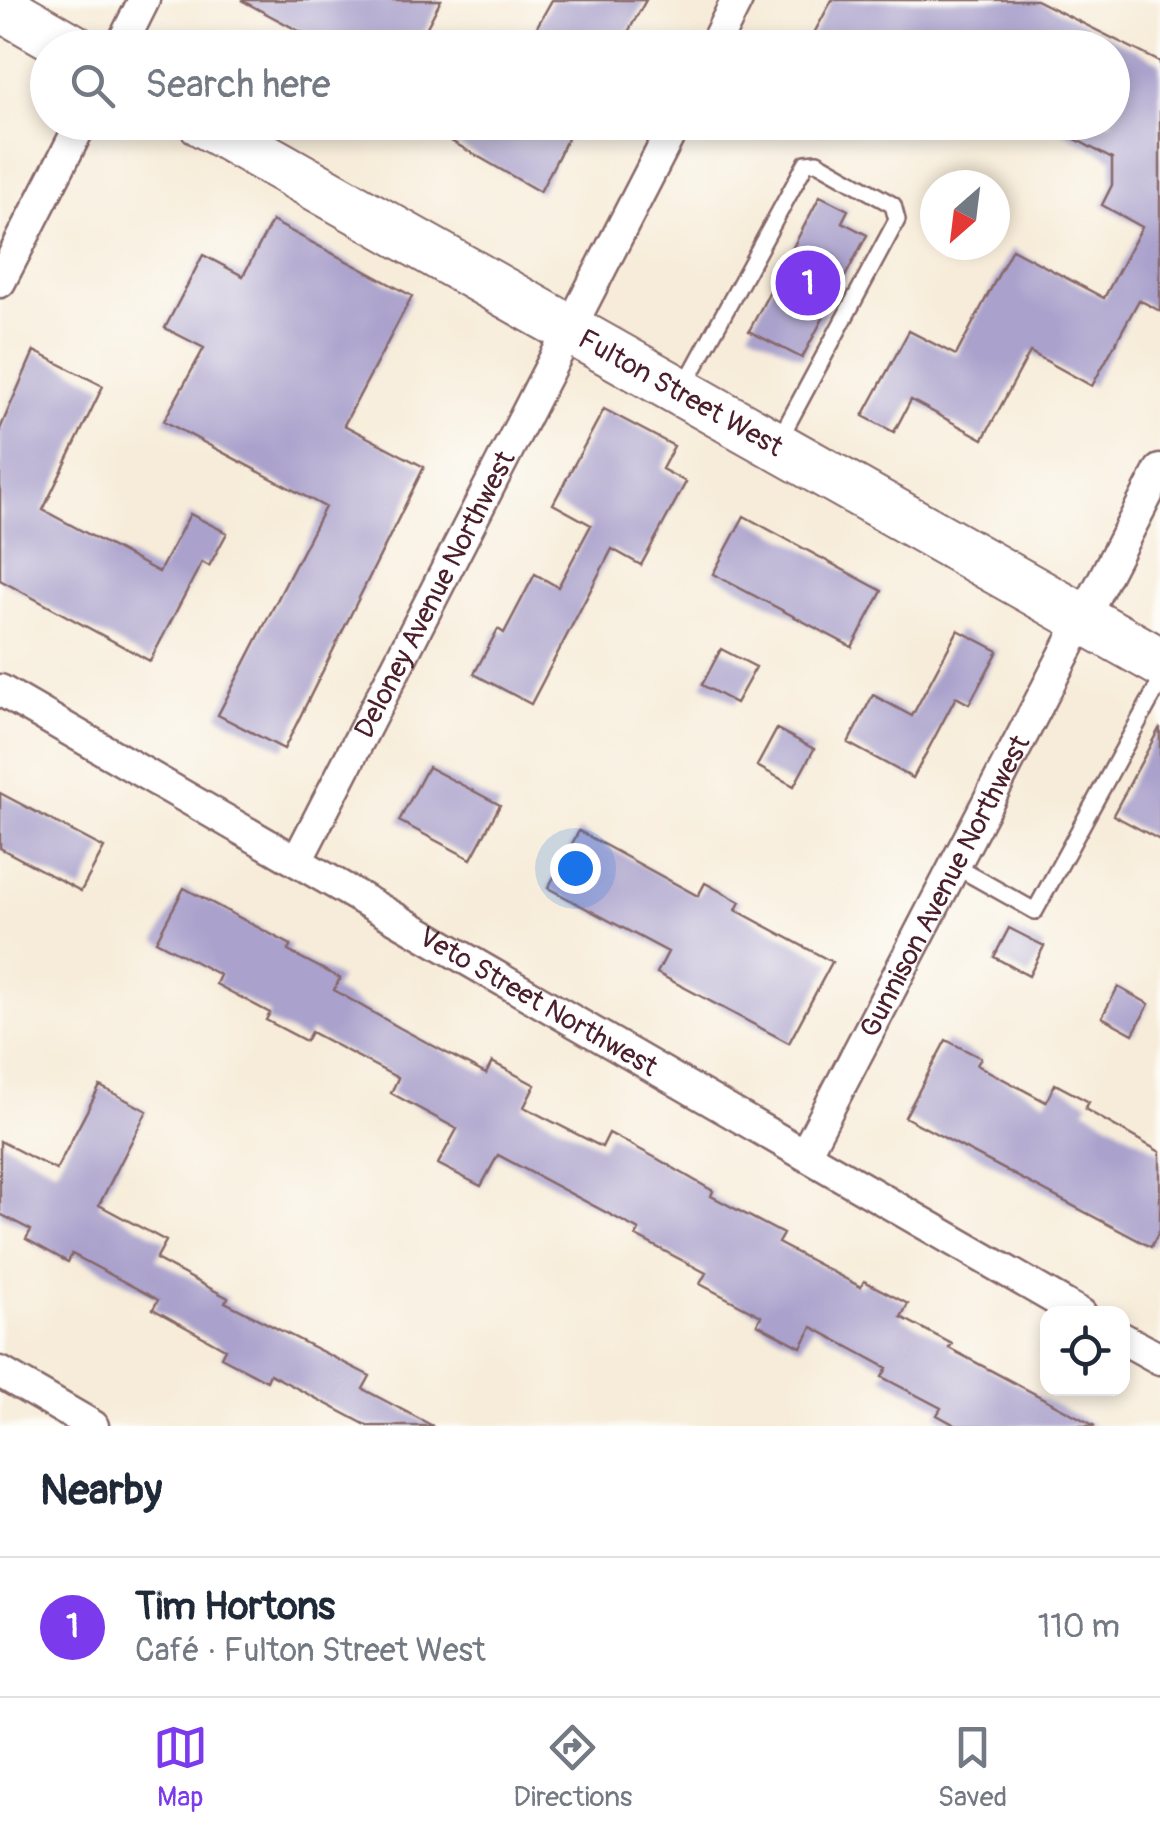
<!DOCTYPE html>
<html lang="en">
<head>
<meta charset="utf-8">
<style>
  :root { --surface:#fff; --page:#f2f2f3; --text:#1f2937; --muted:#747a83; --line:#e0e1e3; --accent:#7c3aed }
  body { margin:0; font-family:Pangolin,sans-serif; background:var(--page); color:var(--text) }
  .controls { position:absolute; right:30px; bottom:30px; display:grid; overflow:hidden; border-radius:20px; box-shadow:0 5px 15px #0003 }
  .controls button { width:90px; height:90px; display:grid; place-items:center; padding:0; border:0; border-bottom:2px solid var(--line); background:var(--surface); color:var(--text); font:50px sans-serif }
  .compass { position:absolute; left:920px; top:170px; width:90px; height:90px; border-radius:50%; background:var(--surface); box-shadow:0 5px 15px #0003; rotate:208deg }
  .you { position:absolute; left:575px; top:868px; width:35px; height:35px; margin:-25px; border:8px solid #fff; border-radius:50%; background:#1a73e8; box-shadow:0 0 0 15px #1a73e833 }
  .badge { display:grid; place-items:center; width:65px; height:65px; border-radius:50%; background:var(--accent); color:#fff; font-size:32px; font-weight:700 }
  .pin { position:absolute; translate:-50% -50%; border:5px solid #fff; box-shadow:0 2px 10px #0006 }
  .list { margin:0; padding:0; list-style:none }
  h2 { display:flex; justify-content:space-between; align-items:center; height:130px; margin:0; padding:0 40px; font-size:42px }
  h2 small { font-size:32px; font-weight:400; color:var(--muted) }
  .list li { display:grid; grid-template-columns:65px 1fr auto; gap:30px; align-items:center; box-sizing:border-box; height:140px; padding:0 40px; border-top:2px solid var(--line) }
  .list b { display:block; font-size:38px; white-space:nowrap }
  .list p { margin:0; font-size:32px; white-space:nowrap; color:var(--muted) }
  .list em { font-size:32px; font-style:normal; color:var(--muted) }
  .icon { flex:none; width:55px; height:55px; fill:none; stroke:currentColor; stroke-width:2; stroke-linecap:round; stroke-linejoin:round }
  .map { position:relative; flex:none; width:1160px; height:1426px; overflow:hidden }
  .search { position:absolute; background:var(--surface); box-shadow:0 5px 15px #0003; left:30px; right:30px; top:30px; height:110px; display:flex; align-items:center; gap:25px; box-sizing:border-box; padding:0 35px; border-radius:55px; color:var(--muted); font-size:38px }
  .sheet { height:270px; background:var(--surface) }
  nav { display:flex; justify-content:space-around; align-items:center; box-sizing:border-box; height:140px; border-top:2px solid var(--line); background:var(--surface); font-size:28px; color:var(--muted) }
  nav a { display:grid; justify-items:center; gap:5px }
  nav .on { color:var(--accent) }
  .map>svg:first-child { display:block }
</style>
</head>
<body>
<div class="map">
<svg width="1160" height="1426" viewBox="0 0 1160 1426">
  <rect width="100%" height="100%" fill="#fdfcf7"/>
  <filter id="ink" filterUnits="userSpaceOnUse"><feTurbulence type="fractalNoise" baseFrequency=".01" numOctaves="2"/><feDisplacementMap in="SourceGraphic" scale="20" xChannelSelector="R" yChannelSelector="G"/><feConvolveMatrix kernelMatrix="1 2 1 2 8 2 1 2 1" color-interpolation-filters="sRGB"/></filter>
  <filter id="wash" filterUnits="userSpaceOnUse"><feTurbulence type="fractalNoise" baseFrequency=".0048" numOctaves="4" result="noise"/><feDisplacementMap in="SourceGraphic" scale="40" xChannelSelector="R" yChannelSelector="G"/><feGaussianBlur stdDeviation="2.25" result="paint"/><feColorMatrix in="noise" values="0 0 0 0 0 0 0 0 0 0 0 0 0 0 0 0 0 1.4 0 .05"/><feComposite in="paint" operator="in"/></filter>
  <g filter="url(#wash)">
    <rect width="100%" height="100%" fill="#f7ecd9"/>
    <g id="blocks">
      <path fill="#aaa2cc" d="M241,0H441L416,48H331Z
        M552,0H646L619,48H525Z
        M832,0H1036L1160,62V311L1139,300L1092,386L1030,352L983,439L911,400L894,432L863,416L909,331L956,355L1012,249L1104,298L1142,227L1102,205L1112,185V159L1044,122H1112V48H806Z
        M418,122H576L540,192Z
        M820,196L848,210L842,222L867,235L802,358L749,331Z
        M272,221L412,296L344,425L424,467L284,749L218,715L325,507L164,421L204,348L165,328L203,255L243,276Z
        M34,351L103,386L43,510L159,572L190,514L227,533L209,566L202,562L150,661L0,580V429Z
        M604,409L674,446L662,469L686,482L641,565L612,549L531,704L474,674L498,629L504,633L535,574L558,587L591,525L553,504Z
        M744,516L882,591L852,647L713,574Z
        M958,630L998,651L969,704L956,697L913,778L848,743L873,695L912,716Z
        M721,649L756,667L736,703L702,685Z
        M1160,727V840L1113,815Z
        M777,729L814,749L794,786L757,766Z
        M428,767L500,805L471,859L399,821Z
        M0,793L104,848L81,891L0,848Z
        M579,831L698,896L705,883L740,902L736,910L832,962L789,1043L657,973L668,952L548,888Z
        M184,888L291,945L288,951L340,978L334,990L400,1028L486,1074L492,1062L535,1085L524,1107L602,1147L609,1133L656,1158L713,1191L711,1196L783,1234L778,1243L861,1287L864,1281L908,1304L901,1317L952,1344L949,1348L1095,1426H957L937,1415L941,1408L882,1377L887,1368L812,1327L801,1347L757,1324L761,1316L700,1284L706,1273L636,1236L639,1230L498,1155L481,1186L438,1164L457,1129L391,1093L398,1078L311,1032L306,1041L266,1020L270,1013L216,984L220,975L156,941Z
        M1009,928L1044,946L1029,976L994,957Z
        M1118,987L1149,1004L1133,1034L1102,1017Z
        M946,1040L981,1058L977,1065L1046,1102L1055,1084L1089,1102L1085,1109L1160,1152V1230L1151,1247L905,1117Z
        M100,1086L147,1111L99,1205L166,1241L156,1259L228,1298L225,1302L370,1376L363,1389L433,1426H368L270,1374L267,1381L221,1357L225,1349L153,1309L158,1300L72,1254L68,1262L26,1239L31,1230L0,1214V1141L56,1170Z"/>
    </g>
  </g>
  <g filter="url(#ink)">
    <use href="#blocks" fill-opacity="0" stroke="#876768" stroke-width="2.5"/>
    <g fill="none" stroke-linecap="round" stroke-linejoin="round">
      <defs>
        <path id="service" d="M685,385L806,163L817,162L893,205L897,220L779,440
          M955,866L1035,911L1160,682"/>
        <g id="minor">
          <path d="M120,48L144,0"/>
          <path d="M713,48L737,0"/>
          <path d="M0,282L82,122"/>
          <path id="s1" d="M0,690L1081,1314"/>
          <path id="s2" d="M297,861L676,122"/>
          <path id="s3" d="M805,1154L1160,470"/>
          <path d="M1122,1338L1160,1359"/>
          <path d="M0,1372L93,1426"/>
        </g>
        <g id="primary">
          <path d="M0,6L73,48"/>
          <path id="s4" d="M202,122L1160,662"/>
        </g>
      </defs>
      <use href="#service" stroke="#876768" stroke-width="20"/>
      <use href="#minor" stroke="#876768" stroke-width="35"/>
      <use href="#primary" stroke="#876768" stroke-width="52"/>
      <use href="#service" stroke="#fff" stroke-width="15"/>
      <use href="#minor" stroke="#fff" stroke-width="30"/>
      <use href="#primary" stroke="#fff" stroke-width="48"/>
    </g>
  </g>
  <g text-anchor="middle" stroke-width="8" stroke-linejoin="round" paint-order="stroke">
    <g font-size="28" fill="#4a1f2b" stroke="#fdfcf7">
      <text dy="10" stroke="none"><textPath href="#s4" startOffset="550">Fulton Street West</textPath></text>
      <text dy="10" stroke="none"><textPath href="#s2" startOffset="300">Deloney Avenue Northwest</textPath></text>
      <text dy="10" stroke="none"><textPath href="#s3" startOffset="302">Gunnison Avenue Northwest</textPath></text>
      <text dy="10" stroke="none"><textPath href="#s1" startOffset="622">Veto Street Northwest</textPath></text>
    </g>
  </g>
</svg>
<div class="controls">
<button><svg class="icon" aria-label="locate" viewBox="0 0 24 24"><circle cx="12" cy="12" r="6"/><path d="M12 2v4M12 18v4M2 12h4M18 12h4"/></svg></button>
</div>
<svg class="compass" viewBox="-18 -18 36 36"><path d="M0-13l5 13h-10z" fill="#e53935"/><path d="M0 13l5-13h-10z" fill="#747a83"/></svg>
<div class="you"></div>
<div class="pin badge" style="left:808px;top:283px">1</div>
<div class="search"><svg class="icon" aria-label="search" viewBox="0 0 24 24"><circle cx="10" cy="10" r="6"/><path d="M15 15l6 6"/></svg>Search here</div>
</div>
<section class="sheet">
<h2>Nearby<small></small></h2>
<ul class="list">
<li><span class="badge">1</span><div><b>Tim Hortons</b><p>Café · Fulton Street West</p></div><em>110 m</em></li>
</ul>
</section>
<nav>
<a class="on"><svg class="icon" aria-label="map" viewBox="0 0 24 24"><path d="M3 6l6-2 6 2 6-2v14l-6 2-6-2-6 2zM9 4v14M15 6v14"/></svg>Map</a>
<a><svg class="icon" aria-label="directions" viewBox="0 0 24 24"><path d="M12 3l9 9-9 9-9-9zM9 14v-3h6M13 9l2 2-2 2"/></svg>Directions</a>
<a><svg class="icon" aria-label="saved" viewBox="0 0 24 24"><path d="M7 4h10v16l-5-4-5 4z"/></svg>Saved</a>
</nav>
</body>
</html>
